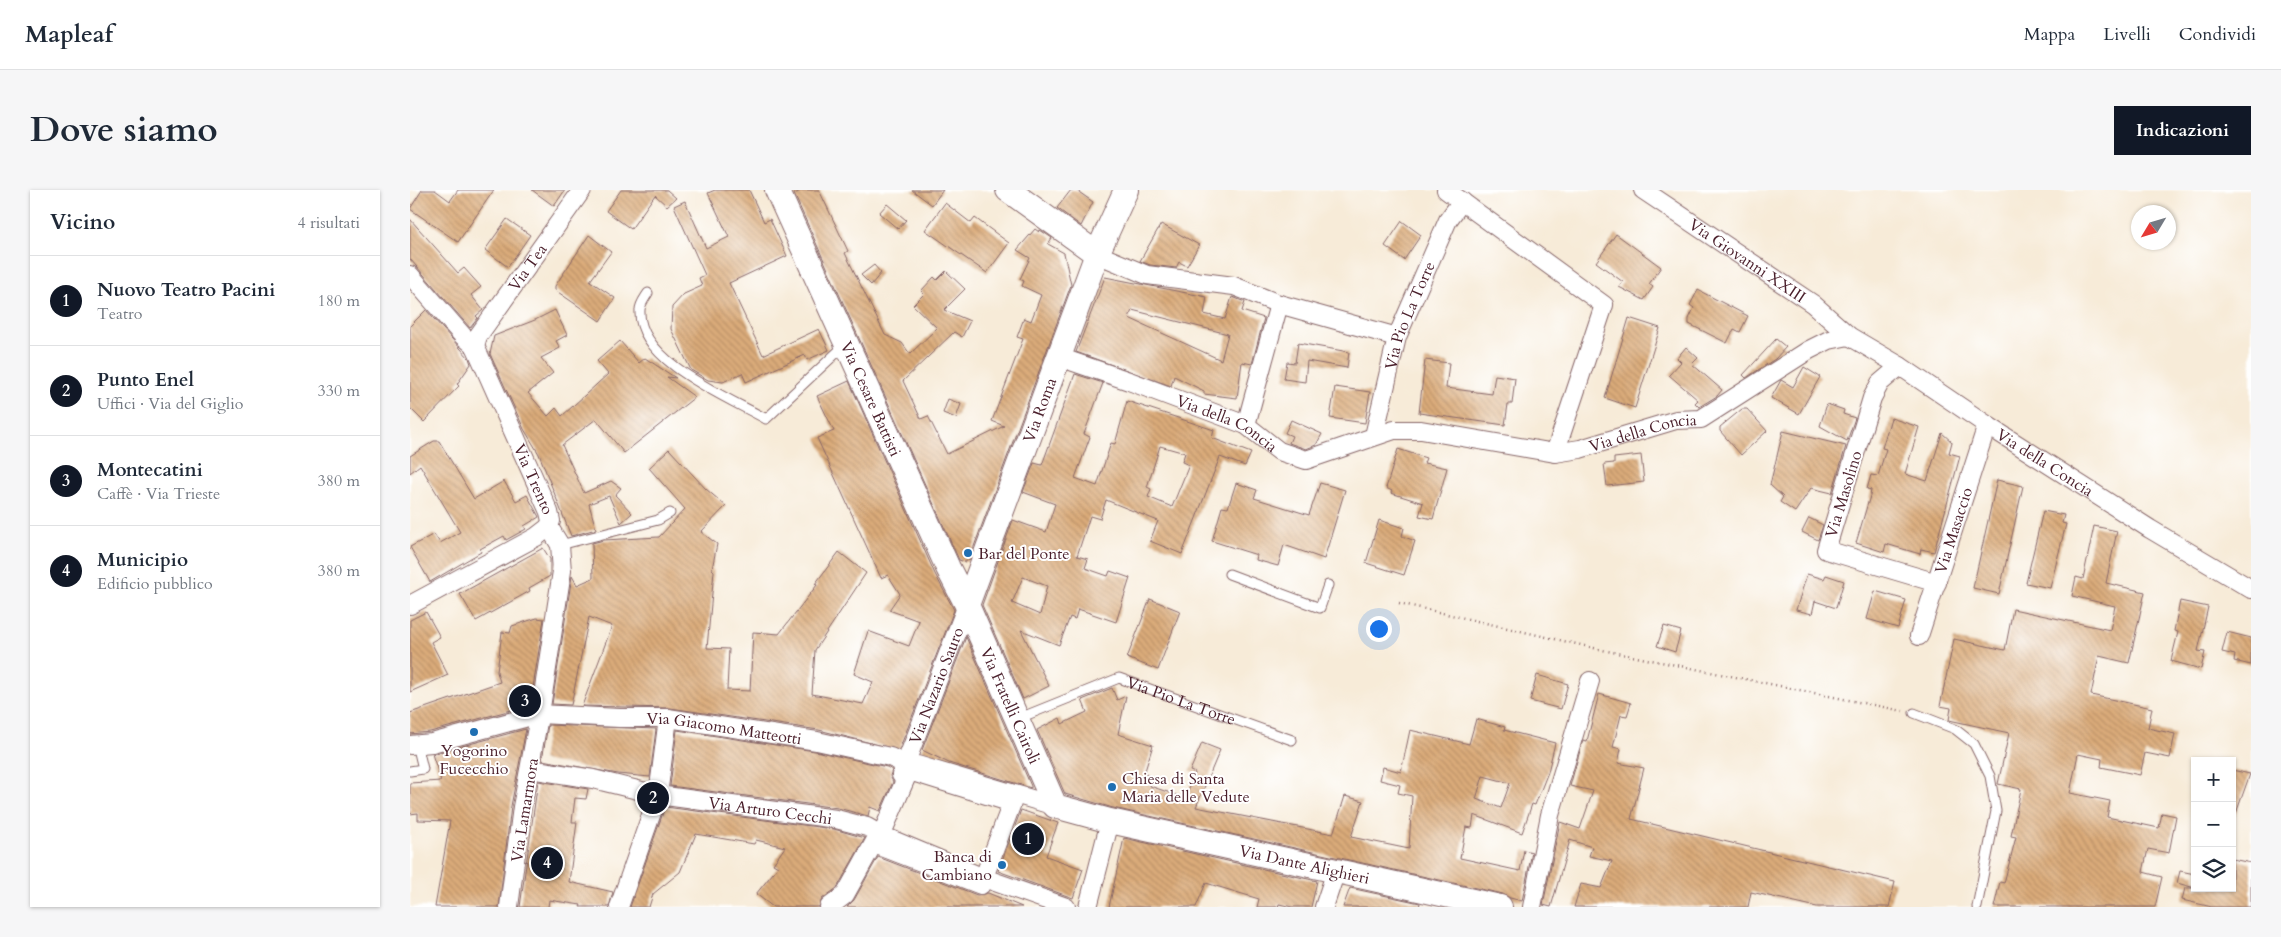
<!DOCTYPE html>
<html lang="it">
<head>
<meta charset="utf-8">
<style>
  :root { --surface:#fff; --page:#f6f6f7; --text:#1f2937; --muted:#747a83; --line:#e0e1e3; --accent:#111827 }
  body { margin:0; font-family:Cardo,serif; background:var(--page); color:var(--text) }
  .controls { position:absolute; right:15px; bottom:15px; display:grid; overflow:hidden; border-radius:0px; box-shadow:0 1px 4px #0004 }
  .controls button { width:45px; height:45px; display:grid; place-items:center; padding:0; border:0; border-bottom:1px solid var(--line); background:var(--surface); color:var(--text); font:25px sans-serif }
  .compass { position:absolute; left:1721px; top:15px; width:45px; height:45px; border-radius:50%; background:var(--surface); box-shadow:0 1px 4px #0004; rotate:232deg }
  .you { position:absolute; left:968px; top:438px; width:18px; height:18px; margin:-12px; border:4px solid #fff; border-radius:50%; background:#1a73e8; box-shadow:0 0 0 8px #1a73e833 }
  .badge { display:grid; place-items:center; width:32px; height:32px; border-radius:50%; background:var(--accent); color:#fff; font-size:16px; font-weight:700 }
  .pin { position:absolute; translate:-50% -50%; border:2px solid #fff; box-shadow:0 1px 5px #0006 }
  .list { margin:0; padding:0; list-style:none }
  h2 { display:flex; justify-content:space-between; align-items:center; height:65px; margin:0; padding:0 20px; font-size:21px }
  h2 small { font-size:16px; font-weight:400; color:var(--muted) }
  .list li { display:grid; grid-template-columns:32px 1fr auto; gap:15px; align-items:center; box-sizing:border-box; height:90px; padding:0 20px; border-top:1px solid var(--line) }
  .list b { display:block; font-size:19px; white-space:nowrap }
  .list p { margin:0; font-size:16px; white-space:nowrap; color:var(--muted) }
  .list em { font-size:16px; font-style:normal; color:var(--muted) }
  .icon { flex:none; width:28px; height:28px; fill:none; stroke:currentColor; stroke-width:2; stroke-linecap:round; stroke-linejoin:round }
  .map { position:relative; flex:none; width:1841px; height:717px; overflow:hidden; border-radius:0px }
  header { display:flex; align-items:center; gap:30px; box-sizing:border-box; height:70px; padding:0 25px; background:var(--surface); border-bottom:1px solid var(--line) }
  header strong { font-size:24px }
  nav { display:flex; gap:28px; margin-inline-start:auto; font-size:18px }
  .intro { display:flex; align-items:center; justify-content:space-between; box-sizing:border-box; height:120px; padding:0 30px }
  h1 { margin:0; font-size:35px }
  .button { padding:12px 22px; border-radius:0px; background:var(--accent); color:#fff; font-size:18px; font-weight:700 }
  main { display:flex; gap:30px; padding:0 30px }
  aside { flex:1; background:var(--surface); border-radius:0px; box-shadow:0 1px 4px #0004 }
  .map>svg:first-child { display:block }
</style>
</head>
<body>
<header>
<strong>Mapleaf</strong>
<nav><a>Mappa</a><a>Livelli</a><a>Condividi</a></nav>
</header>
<div class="intro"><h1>Dove siamo</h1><a class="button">Indicazioni</a></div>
<main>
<aside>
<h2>Vicino<small>4 risultati</small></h2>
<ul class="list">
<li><span class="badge">1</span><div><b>Nuovo Teatro Pacini</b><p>Teatro</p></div><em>180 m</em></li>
<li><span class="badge">2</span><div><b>Punto Enel</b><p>Uffici · Via del Giglio</p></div><em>330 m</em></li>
<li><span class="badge">3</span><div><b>Montecatini</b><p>Caffè · Via Trieste</p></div><em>380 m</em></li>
<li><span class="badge">4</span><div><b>Municipio</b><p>Edificio pubblico</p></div><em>380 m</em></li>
</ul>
</aside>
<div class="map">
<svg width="1841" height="717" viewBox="0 0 1841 717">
  <defs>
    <pattern id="building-back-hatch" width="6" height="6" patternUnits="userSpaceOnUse" patternTransform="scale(1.25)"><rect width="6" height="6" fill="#dbac7a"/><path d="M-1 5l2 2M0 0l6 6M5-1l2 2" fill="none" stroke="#b48b64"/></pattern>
  </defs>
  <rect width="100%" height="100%" fill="#fff"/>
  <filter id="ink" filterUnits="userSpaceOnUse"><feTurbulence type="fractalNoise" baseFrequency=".02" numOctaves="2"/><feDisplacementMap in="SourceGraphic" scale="10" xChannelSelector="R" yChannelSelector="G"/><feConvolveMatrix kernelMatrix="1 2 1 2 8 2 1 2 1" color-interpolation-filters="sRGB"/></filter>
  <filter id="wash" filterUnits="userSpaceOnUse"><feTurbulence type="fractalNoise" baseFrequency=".0096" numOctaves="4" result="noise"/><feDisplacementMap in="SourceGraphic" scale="20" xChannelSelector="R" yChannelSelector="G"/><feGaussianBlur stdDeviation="1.12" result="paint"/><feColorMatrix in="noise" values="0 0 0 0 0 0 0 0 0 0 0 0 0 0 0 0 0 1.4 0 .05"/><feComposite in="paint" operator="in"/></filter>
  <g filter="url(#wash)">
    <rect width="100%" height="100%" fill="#f7ebd8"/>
    <g id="blocks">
      <path fill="url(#building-back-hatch)" fill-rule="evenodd" d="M12,0H25L40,11L48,0H84L48,52L0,19Z
        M122,0H155L144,16Z
        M211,0H257L266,8L257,16L245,5L221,39L196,21Z
        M305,0H339L354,32L360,29L377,66L319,93L353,165L409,139L419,160L397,170L395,165L336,192L332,183L313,192L298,190L281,180L261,139L262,117L274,104L292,96L289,88L295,85L264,16L275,11L296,58L319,47L298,3Z
        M393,0H409L438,61L435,63L475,145L492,153L500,164L527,138L503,115L514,104L511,101L524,87L527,90L536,81L555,99L534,120L560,131L552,147L544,142L493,191L511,229L518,226L537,264L594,236L582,231L613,149L607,147L614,128L621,131L631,105L612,96L614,91L610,89L620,68L607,60L625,39L629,42L630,40L642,48L638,54L654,63L661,95L559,370L555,372L549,370L384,4Z
        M502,0H533L522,15Z
        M661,0H666L683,12L671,36L647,18Z
        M535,13L561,33L565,28L599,53L577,83L515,40Z
        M477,14L496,30L488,39L469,23Z
        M0,29L48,83L54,78L71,97L61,105L73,120L66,126L68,128L60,138L0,69Z
        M97,29L120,45L98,77L75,60Z
        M992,31L1011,45L994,70L975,56Z
        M751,34L789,55L777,76L769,72L766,78L740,75L730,71Z
        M1206,44L1251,77L1239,94L1243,97L1234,110L1209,97L1213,92L1186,72Z
        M179,45L201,62L180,91L205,108L190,131L145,100V96Z
        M464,75L471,83L461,95L451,85Z
        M695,87L797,107L794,124L815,129L822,107L825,108L835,112L832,121L854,128L842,174L832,172L827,208L794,204V201L764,186L761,196L666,162ZM722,120L818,144L811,170L719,128Z
        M1288,100L1338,126L1330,142L1324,139L1317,153L1279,134V129L1284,118L1280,115Z
        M16,120L59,168L61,174L47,194L49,196L14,232L0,218V136Z
        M145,120L157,145L146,151L150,158L131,168L143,183L118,203L138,226L146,218L152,226L198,184L187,171L210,151L229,173L235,168L266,188L257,187L285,207L214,263L186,229L152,255L174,303L201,291L211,298L205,305L222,323L211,333L199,306L179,314L186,339L161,346L129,264L114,239L80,164L84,146L125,130Z
        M1219,128L1250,138L1225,218L1195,208Z
        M1366,149L1376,157L1365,169L1336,188L1333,185Z
        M888,153L939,162L937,178L897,171L895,192L874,189L877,172L885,173Z
        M1276,157L1288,168L1282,174L1312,200L1307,206L1289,217L1285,213L1288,210L1259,185L1271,172L1267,168Z
        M1015,170L1039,173L1036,198L1082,204L1085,185L1105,188L1102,214H1098L1095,235L1009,223Z
        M1394,177L1410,187L1389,224L1361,208L1371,190L1383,197Z
        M665,184L693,193L674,244L680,247L665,288L687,296L701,253L705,254L717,211L804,240L802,248L841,263L835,276L810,267L772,364L740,351L748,331L696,310L690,329L680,326L667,366L678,369L675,378L698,386L700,381L720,388L706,432L668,419L665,429L660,427L649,455L611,440L639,496L613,509L572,415L603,330L636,342L645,314L613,302L624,273L632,275ZM750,256L775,263L772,272L779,275L762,317L738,307L741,299L737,297ZM613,387L637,396L630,425L602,413Z
        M439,191L525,384L544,420L489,560L409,540L260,518L172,516L202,436L179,427L161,515L142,514L162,386L167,395L183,388L182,353L194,350L249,347L275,319L239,278L259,259L296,299L316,316L291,342L307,354L302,379L304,381L297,458L319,459L317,500L340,501L343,442L369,444L407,395L405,394L429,362L456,383L405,460L402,504L453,514L463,492L444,484L458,441L499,456L509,431L479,420L490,404L478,385L471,388L407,248L424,241L407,206Z
        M925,197L960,202L955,233L920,228Z
        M538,209L551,214L546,228L533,223Z
        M1417,214L1434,220L1433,224L1445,228L1437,251L1410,236Z
        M1332,219H1337L1357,241L1331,265L1310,241V237Z
        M1481,228L1509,237L1495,284L1517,291L1532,243L1542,252L1539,263L1550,266L1524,362L1511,359L1510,364L1476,354L1474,362L1446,353L1460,306L1461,300L1457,299L1461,285L1468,286L1476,259L1472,258Z
        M881,230L912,244L906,255L896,259L879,253L882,246L875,243Z
        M1373,241L1436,256L1422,303L1401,298L1385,322L1370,312L1373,307L1360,295Z
        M24,251H29L64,309L94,291L106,311L117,305L129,327L114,336L116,339L96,350L94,346L70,359L71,362L20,392L0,357L24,344L30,353L50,342L10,275L0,283V266Z
        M988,259L1016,268L1014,273L1037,278L1023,329L1009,326L1013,313L981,303L982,301L976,298Z
        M1231,265L1234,292L1197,296L1194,274L1204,273V268Z
        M1587,290L1613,296L1589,404L1563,398Z
        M826,293L847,300L844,308L899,325L910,293L935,300L914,369L874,355L868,376L846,370L847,365L802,351L812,317L818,318Z
        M1633,321L1654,325L1652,333L1656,334L1640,398L1616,393Z
        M1399,328L1413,335L1408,350L1392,342Z
        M969,330L994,338L992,346L1005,351L994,385L956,373Z
        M1684,336L1707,341L1696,393L1735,402L1719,473L1689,466L1681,505L1742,518L1738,538L1765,544L1760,568L1735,563L1730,585L1691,577L1692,569L1668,564L1660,603L1700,611L1697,627L1749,638L1752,623L1766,626L1759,663L1738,659L1733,682L1752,687L1745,717H1584L1590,692L1594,693L1606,647L1601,646L1611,599L1588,594L1599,543L1539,530L1541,518L1530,516L1544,449L1595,460L1603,419L1700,440L1705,416L1662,406L1666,387L1673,389Z
        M133,358L140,369V386L119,398L120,401L66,431L50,404Z
        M1397,384L1414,389L1416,385L1434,391L1426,418L1405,411L1402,424L1386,420Z
        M1465,401L1496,410L1488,438L1457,429Z
        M740,409L770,421L748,480L717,468Z
        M1770,411L1798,417L1788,461L1795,462L1791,479L1761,471L1768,442L1764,441Z
        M16,422L30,447L21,452L38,485L0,502V430Z
        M127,428L134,429L120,515L20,542L0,544V523L90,492L87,482L92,442L100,443L102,436Z
        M1254,436L1271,441L1265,462L1247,456Z
        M1817,442L1841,448V475L1824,471L1825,465L1812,462Z
        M556,447L621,596V598L539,573L512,560Z
        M1127,485L1158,494L1151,519L1120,511Z
        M702,498L707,510L716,506L708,544L743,555L734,584L743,587L740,596L775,608L785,583L780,581L792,553L810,560L786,617L923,644L935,606L953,611L941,647L999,659L1002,606L988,603L990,595L970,590L973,577L991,582L1000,540L1059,554L1066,529L1095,537L1094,540L1145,553L1138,582L1125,615L1122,614L1112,643L1064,625L1062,638L1056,637L1050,668L1110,681L1114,660L1122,662L1112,711L1100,708L1093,704L703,618L655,604L627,540L650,528L652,534L677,522L672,510ZM1073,586L1100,593L1091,618L1066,609Z
        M1189,504L1221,513L1217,526L1211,525L1203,557L1211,559L1208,573L1234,578L1221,629L1485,692L1479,717H1407L1341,702L1338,717H1164L1171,694L1191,698L1202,671L1179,666L1182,657L1160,650L1141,717L1133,715L1150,632L1170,639L1183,601L1160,596L1173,550L1177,551Z
        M138,535L246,539L240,587L208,584L132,570Z
        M116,539L101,616L89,717H25L40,631L8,630V623L0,624V593L31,591L22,564Z
        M267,540L405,561L477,577L482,580L480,586L483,592L470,621L460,617L458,626L428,618L260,596Z
        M1822,580L1840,584L1824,629H1822Z
        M128,591L178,599L176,609L165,608L162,632H167L159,692L203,702L199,717H170L171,715L139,710L138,717H110Z
        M255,617L424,639L455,648L427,698L412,709L409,717H363L346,704L368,677L363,674L375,657L346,650L344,654L286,644L270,682L243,704L239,717H220Z
        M611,620L648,633L636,666L673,679L663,708L588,681Z
        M714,648L907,691L901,717H882L869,714L868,717H847L849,709L796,693L786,717H699Z
        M468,667L567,705L578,703L612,717H437L444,710Z
        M1822,669L1841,673V717H1802L1772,710L1775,698H1822Z
        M1770,681L1785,684V698L1767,693Z
        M940,698L1010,713L1009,717H933Z"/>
    </g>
  </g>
  <g filter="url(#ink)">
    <use href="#blocks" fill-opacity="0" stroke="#876668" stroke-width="1"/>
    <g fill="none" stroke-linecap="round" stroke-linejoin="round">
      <defs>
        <g id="lane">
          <path d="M238,103C235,108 230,114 230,120C227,171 319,208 356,229L436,154"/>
          <path d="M150,355L248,330L260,323"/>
          <path d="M819,384L910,418L918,395"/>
          <path d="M1504,523L1545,539L1564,554L1580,586L1586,621L1567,717"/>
          <path id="s1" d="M607,529L709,488L882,550"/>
          <path d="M0,581L13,579L7,554"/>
        </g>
        <g id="street">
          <path d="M1036,0L1194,115L1145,263"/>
          <path id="s2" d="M1233,0L1403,114L1439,146L1490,176L1577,235L1740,339L1841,399"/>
          <path d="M687,64L737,85L824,96L869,114L987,147"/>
          <path id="s3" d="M0,85L53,146L65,156L139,322L141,331L139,337L150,355L152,381L132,511L112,617L99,717"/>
          <path id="s4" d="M65,156L68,146L172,0"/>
          <path id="s5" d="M649,167L719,191L836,235L869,261L896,270L984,240H1011L1145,263L1170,259L1266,230L1291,229L1399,160L1419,150L1439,146"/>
          <path d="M1490,176L1470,193L1462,208L1416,360L1527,393"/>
          <path d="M836,235L869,114"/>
          <path id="s6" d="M964,246L987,147L1038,30L1052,11"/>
          <path d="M0,415L126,347L139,337"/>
          <path id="s7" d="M1509,446L1577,235"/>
          <path id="s8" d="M0,555L22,553L129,524L209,528H258L407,551L480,567L495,574L507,575L645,616"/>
          <path id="s9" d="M120,579L183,589L248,605L426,629L457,637L471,645L574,688L656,717"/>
          <path d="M499,581L602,613L571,695L467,655Z"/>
          <path id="s10" d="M491,585L557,415"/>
          <path d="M209,717L248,605L258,528"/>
          <path d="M419,717L435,705L470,642"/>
          <path d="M678,717L700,631"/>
          <path d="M914,717L926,681"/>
          <path d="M1122,717L1140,625L1180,491"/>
        </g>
        <g id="secondary">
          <path id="s11" d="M367,0L538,378L557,415L645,616L700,631L1090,717"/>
          <path d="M598,0L687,64"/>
          <path id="s12" d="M557,415L687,64L716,0"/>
        </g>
      </defs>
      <use href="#lane" stroke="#876668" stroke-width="11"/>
      <use href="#street" stroke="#876668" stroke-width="20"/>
      <use href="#secondary" stroke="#876668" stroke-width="26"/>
      <path stroke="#876668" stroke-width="2.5" stroke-dasharray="1 4" stroke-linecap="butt" d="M989,413L1197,461L1493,521"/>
      <use href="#lane" stroke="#fff" stroke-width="9"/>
      <use href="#street" stroke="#fff" stroke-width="18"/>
      <use href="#secondary" stroke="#fff" stroke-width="24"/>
    </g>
  </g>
  <g fill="#1f6fb2" stroke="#fff" stroke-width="2">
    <circle cx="558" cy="363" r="5"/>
    <circle cx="64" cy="542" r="5"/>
    <circle cx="702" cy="597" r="5"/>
    <circle cx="592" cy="675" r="5"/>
  </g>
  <g text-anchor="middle" stroke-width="4" stroke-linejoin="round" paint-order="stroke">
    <g font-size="16" fill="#4a1f2b" stroke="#fff">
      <text dy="6" stroke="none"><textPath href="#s2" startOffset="126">Via Giovanni XXIII</textPath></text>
      <text dy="6" stroke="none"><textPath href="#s4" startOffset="95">Via Tea</textPath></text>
      <text dy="6" stroke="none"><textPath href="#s6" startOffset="126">Via Pio La Torre</textPath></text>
      <text dy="6" stroke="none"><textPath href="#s11" startOffset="229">Via Cesare Battisti</textPath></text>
      <text dy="6" stroke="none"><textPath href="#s12" startOffset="208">Via Roma</textPath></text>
      <text dy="6" stroke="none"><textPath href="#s5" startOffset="181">Via della Concia</textPath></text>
      <text dy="6" stroke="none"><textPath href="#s5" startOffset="616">Via della Concia</textPath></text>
      <text dy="6" stroke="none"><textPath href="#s2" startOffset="486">Via della Concia</textPath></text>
      <text dy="6" stroke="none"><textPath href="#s3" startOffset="242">Via Trento</textPath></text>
      <text transform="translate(1433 304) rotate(-73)" y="6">Via Masolino</text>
      <text dy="6" stroke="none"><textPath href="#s7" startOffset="111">Via Masaccio</textPath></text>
      <text dy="6" stroke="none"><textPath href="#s10" startOffset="96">Via Nazario Sauro</textPath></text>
      <text dy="6" stroke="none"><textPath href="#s1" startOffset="176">Via Pio La Torre</textPath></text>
      <text dy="6" stroke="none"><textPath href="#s11" startOffset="566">Via Fratelli Cairoli</textPath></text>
      <text dy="6" stroke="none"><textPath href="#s8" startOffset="319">Via Giacomo Matteotti</textPath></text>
      <text transform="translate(114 620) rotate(-81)" y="6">Via Lamarmora</text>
      <text dy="6" stroke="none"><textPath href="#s9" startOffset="244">Via Arturo Cecchi</textPath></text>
      <text dy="6" stroke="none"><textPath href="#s11" startOffset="932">Via Dante Alighieri</textPath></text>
    </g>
    <g font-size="16" fill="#4a1f2b" stroke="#fff" text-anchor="start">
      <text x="568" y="369">Bar del Ponte</text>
      <text x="64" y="566" text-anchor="middle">Yogorino<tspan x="64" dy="18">Fucecchio</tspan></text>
      <text x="712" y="594">Chiesa di Santa<tspan x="712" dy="18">Maria delle Vedute</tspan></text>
      <text x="582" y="672" text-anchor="end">Banca di<tspan x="582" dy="18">Cambiano</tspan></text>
    </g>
  </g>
</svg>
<div class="controls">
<button>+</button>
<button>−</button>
<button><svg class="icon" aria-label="layers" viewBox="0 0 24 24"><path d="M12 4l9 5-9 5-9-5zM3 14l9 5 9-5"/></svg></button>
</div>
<svg class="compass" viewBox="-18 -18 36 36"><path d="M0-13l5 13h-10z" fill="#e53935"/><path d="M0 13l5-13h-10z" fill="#747a83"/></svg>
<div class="you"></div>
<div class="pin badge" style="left:618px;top:649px">1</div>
<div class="pin badge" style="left:243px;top:608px">2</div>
<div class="pin badge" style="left:115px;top:511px">3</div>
<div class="pin badge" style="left:137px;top:673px">4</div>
</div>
</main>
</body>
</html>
